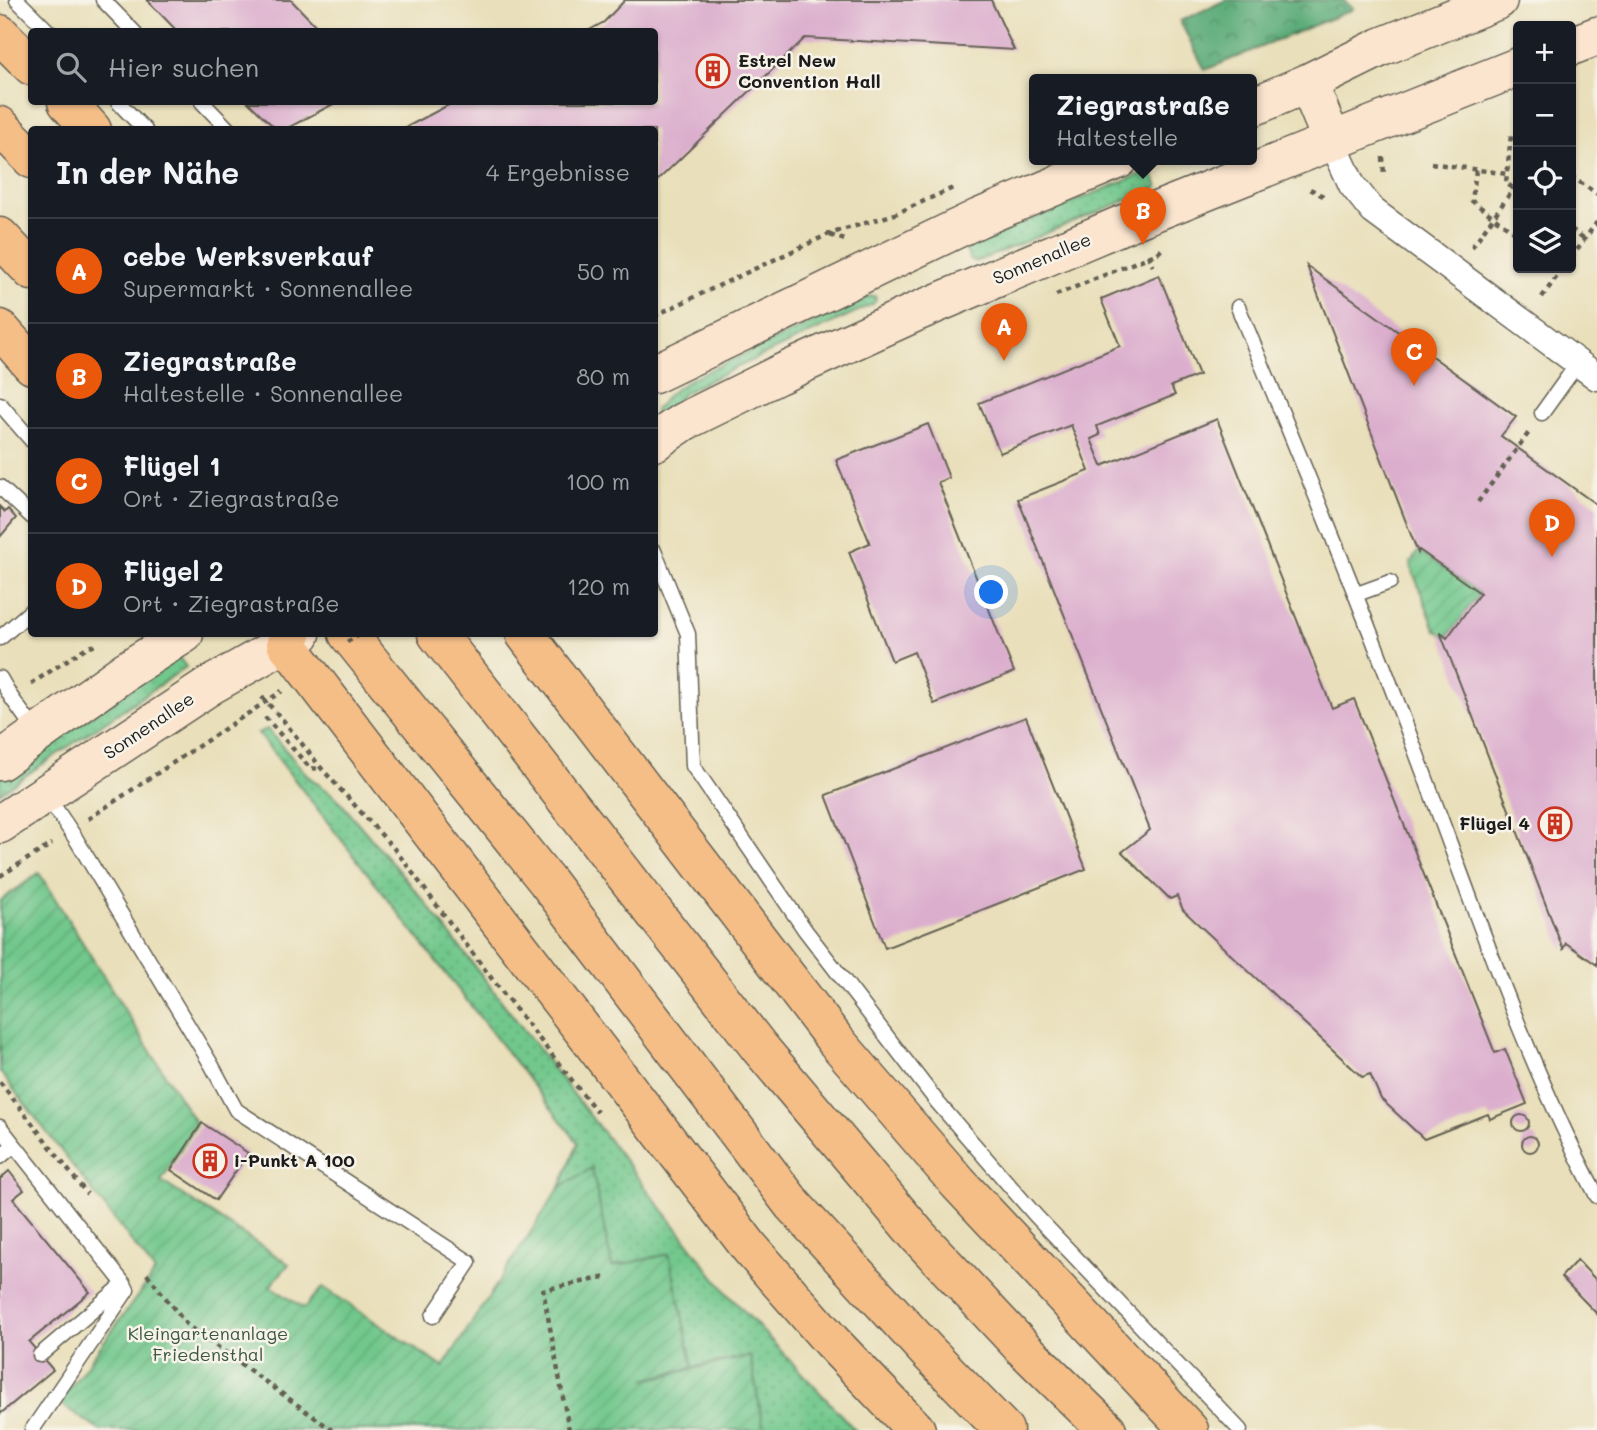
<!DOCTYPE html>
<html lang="de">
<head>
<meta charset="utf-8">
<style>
  :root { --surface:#171b24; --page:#20242c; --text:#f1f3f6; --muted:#9ea1a6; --line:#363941; --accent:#ea580c }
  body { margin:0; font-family:Mali,sans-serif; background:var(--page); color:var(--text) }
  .controls { position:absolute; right:21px; top:21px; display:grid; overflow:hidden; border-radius:7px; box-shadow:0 2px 5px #0004 }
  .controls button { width:63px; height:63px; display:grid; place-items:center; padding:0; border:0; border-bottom:2px solid var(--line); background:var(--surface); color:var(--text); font:35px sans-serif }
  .you { position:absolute; left:992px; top:593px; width:24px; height:24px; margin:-18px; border:5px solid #fff; border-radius:50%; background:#1a73e8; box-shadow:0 0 0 10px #1a73e833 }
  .badge { display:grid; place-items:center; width:46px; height:46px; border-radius:50%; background:var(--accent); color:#fff; font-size:23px; font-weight:700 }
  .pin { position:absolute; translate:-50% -58px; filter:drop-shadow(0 2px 4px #0008) }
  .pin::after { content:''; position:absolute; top:37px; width:24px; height:21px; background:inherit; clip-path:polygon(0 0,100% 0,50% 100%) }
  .popup { position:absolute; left:1029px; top:74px; width:228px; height:91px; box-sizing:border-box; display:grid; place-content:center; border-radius:7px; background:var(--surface); filter:drop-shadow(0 2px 5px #0005); font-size:23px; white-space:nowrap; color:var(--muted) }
  .popup b { font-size:26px; color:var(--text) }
  .popup::after { content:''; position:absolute; left:50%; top:100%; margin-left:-14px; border:14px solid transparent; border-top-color:var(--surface) }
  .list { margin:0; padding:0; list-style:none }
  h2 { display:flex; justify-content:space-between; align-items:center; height:91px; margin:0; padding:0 28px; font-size:30px }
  h2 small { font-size:23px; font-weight:400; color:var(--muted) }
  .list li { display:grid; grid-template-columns:46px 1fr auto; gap:21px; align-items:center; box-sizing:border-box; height:105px; padding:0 28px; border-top:2px solid var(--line) }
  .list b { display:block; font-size:26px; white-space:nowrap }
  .list p { margin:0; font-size:23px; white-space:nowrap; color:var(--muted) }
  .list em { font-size:23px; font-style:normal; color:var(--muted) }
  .icon { flex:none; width:38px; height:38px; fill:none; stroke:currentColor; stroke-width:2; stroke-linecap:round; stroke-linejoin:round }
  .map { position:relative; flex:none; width:1597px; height:1430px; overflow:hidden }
  .search { position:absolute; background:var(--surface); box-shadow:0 2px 5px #0004; left:28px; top:28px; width:630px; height:77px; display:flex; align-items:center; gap:18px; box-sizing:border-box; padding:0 24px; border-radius:7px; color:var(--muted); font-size:26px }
  .panel { position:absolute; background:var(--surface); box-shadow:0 2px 5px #0004; left:28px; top:126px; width:630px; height:511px; border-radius:7px }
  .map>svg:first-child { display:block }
</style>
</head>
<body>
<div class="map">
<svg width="1597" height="1430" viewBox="0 0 1597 1430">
  <defs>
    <pattern id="grass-dots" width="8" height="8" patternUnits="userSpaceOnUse" patternTransform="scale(1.75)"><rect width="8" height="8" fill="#71c78c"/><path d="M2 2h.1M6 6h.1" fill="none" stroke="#61aa78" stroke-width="1.8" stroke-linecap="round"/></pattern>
    <pattern id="forest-crowns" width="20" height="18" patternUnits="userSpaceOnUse" patternTransform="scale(1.75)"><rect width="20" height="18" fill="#5cac78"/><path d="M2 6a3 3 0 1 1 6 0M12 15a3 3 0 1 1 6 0" fill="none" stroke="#4b8b62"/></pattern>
    <pattern id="garden-furrows" width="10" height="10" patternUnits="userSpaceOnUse" patternTransform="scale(1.75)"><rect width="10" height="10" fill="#71c78c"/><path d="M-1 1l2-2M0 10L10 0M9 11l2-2" fill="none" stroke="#61aa78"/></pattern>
  </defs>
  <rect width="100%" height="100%" fill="#f7f3e8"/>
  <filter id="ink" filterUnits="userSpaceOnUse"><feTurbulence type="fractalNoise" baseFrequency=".0143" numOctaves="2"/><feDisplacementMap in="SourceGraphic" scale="14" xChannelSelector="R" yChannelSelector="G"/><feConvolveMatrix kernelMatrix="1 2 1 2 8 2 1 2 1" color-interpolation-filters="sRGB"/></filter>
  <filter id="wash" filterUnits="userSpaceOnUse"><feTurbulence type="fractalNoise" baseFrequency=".00686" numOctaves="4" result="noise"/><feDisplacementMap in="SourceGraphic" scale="28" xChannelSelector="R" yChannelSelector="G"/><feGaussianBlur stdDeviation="1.57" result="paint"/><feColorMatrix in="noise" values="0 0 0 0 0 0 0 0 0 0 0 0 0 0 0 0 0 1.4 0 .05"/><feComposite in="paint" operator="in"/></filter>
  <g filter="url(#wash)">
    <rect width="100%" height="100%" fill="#e9dfba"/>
    <path fill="url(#grass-dots)" stroke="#467254" stroke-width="2" d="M1151,170L1158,187L976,262L970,260L966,250L968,245Z
      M870,296H875L876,300L873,304L697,386L683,394L655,423V410L669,394L690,379Z
      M178,656L186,667L0,793V779Z
      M267,729L309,777L336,797L425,902L727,1293L855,1430H764L750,1356L693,1367L669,1254L612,1267L592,1169L560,1187L578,1143L258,733Z"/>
    <path fill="url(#forest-crowns)" stroke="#3c644a" stroke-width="2" d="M1226,0H1343L1354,9L1205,70L1180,21Z"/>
    <path fill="url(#garden-furrows)" stroke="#467254" stroke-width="2" d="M1419,550L1480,593L1447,638L1435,629L1410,564Z
      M39,873L196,1124L161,1181L289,1264L270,1286L304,1308L323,1287L443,1367L560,1187L592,1168L612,1267L669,1254L693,1367L645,1380L750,1356L764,1430H99L59,1403L155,1272L0,1072V901Z"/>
    <path fill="#e9dfba" d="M1378,0H1558L1597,29V92L1571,103V26H1518V124L1509,128L1351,10Z"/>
    <g id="blocks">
      <path fill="#dbaecd" d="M147,0H291L322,32H178Z
        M625,0H991L1014,50L805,38L654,184V130H401L454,102H654V32H586L604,22Z
        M248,102H337L284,130H277Z
        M1307,266L1516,417L1501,436L1597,505V965L1566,943L1563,949L1440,632L1447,638L1480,593L1419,550L1418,553Z
        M1159,275L1199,375L1171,386L1175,395L1097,426L1100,435L1091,439L1102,466L1217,419L1332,708L1354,699L1495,1053L1505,1049L1527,1104L1490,1119L1488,1114L1424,1139L1381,1099L1370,1074L1362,1077L1183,910L1177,896L1170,899L1122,852L1150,830L1018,499L1089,471L1071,425L1000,453L979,403L1120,346L1101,299Z
        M928,424L949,478L938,482L1014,672L934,704L914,652L892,661L849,552L870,543L836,460Z
        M0,507L5,512L8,509L16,518L0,537Z
        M1026,717L1086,869L885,948L826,795Z
        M1513 1123a8 8 0 1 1 16 0a8 8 0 1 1-16 0Z
        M202,1123L248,1153L216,1200L171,1170Z
        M1522 1144a8 8 0 1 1 16 0a8 8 0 1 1-16 0Z
        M9,1171L24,1190L13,1199L90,1292L29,1342L53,1370L0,1414V1179Z
        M1577,1260L1597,1281V1314L1561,1277Z"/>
    </g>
  </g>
  <g filter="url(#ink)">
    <use href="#blocks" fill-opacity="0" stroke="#646053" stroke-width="2"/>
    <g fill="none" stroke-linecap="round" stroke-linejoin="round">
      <defs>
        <path id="service" d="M17,0L49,32
          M103,0L134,32
          M118,102L145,130
          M202,102L229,130
          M1238,307C1300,456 1361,604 1417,755C1473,903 1523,1056 1597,1196
          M0,404L32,441
          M1542,413L1578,363
          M0,487L32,517
          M654,551L688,634L693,766L805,930L938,1103L1036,1216L1240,1430
          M1357,594L1390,582
          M0,638L32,610
          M0,678L11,697L36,732
          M47,796L76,839L211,1064L236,1110L469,1262L433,1316
          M0,1127L124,1284L127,1290L32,1430
          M0,1157L14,1145
          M40,1355L124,1284"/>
        <path id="minor" d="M1332,141L1352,185L1373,211L1597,377"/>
        <path id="secondary" d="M1571,46L1597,36
          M1308,83L1332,141
          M1252,107L1308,83L1381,47L1498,0
          M654,374L979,218L1119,159
          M654,442L683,422L778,375L916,312L1124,224L1518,67
          M0,761L127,670L184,634
          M0,824L211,685L301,634"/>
        <path id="motorway" d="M0,34L32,66
          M67,102L92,130
          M0,126L32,159
          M0,237L32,271
          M0,329L32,365
          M292,634L286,643L750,1248L831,1341L916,1430
          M348,634L547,881L793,1205L928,1352L1004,1430
          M437,634L759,1047L919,1237L1023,1348L1107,1430
          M525,634L836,1041L958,1183L1189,1430"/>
      </defs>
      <use href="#service" stroke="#646053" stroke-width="17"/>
      <use href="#minor" stroke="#646053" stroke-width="29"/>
      <use href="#secondary" stroke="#646053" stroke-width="41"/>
      <use href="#motorway" stroke="#646053" stroke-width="41"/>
      <path stroke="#646053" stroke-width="4.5" stroke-dasharray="5 5" stroke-linecap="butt" d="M1518,140L1511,135L1506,183L1518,192
        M1383,157L1384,176
        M1431,163L1507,174
        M1476,170L1472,201L1518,235
        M1571,176L1597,194
        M1310,189L1327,198
        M1571,229L1585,239
        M830,235L848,241
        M1472,247L1514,188
        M1148,255L1153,266
        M1571,258L1597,222
        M1056,295L1158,253L1163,248
        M1542,297L1563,268
        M654,316L829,234L895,214L953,188
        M1478,502L1530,431
        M31,684L87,647L98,645
        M262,697L283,720L322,769L397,852L492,979L597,1112
        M265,717L310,768L321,769
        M88,819L282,691
        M0,876L52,844
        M0,1082L87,1194
        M147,1274L186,1324L332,1430
        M569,1430L543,1290L607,1277"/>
      <use href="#service" stroke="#fff" stroke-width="14"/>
      <use href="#minor" stroke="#fff" stroke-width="26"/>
      <use href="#secondary" stroke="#fbe5cf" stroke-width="38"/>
      <use href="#motorway" stroke="#f6be87" stroke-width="38"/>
      <path stroke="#646053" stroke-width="4.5" stroke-dasharray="5 5" stroke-linecap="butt" d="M347,642L361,634"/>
    </g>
  </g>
  <defs>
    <symbol id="building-ring" viewBox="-11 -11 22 22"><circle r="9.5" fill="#f7f3e8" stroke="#c8321e" stroke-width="1.5"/><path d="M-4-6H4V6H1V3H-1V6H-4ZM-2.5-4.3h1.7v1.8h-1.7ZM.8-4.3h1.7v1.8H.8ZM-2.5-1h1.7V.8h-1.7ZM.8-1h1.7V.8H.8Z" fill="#c8321e"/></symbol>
  </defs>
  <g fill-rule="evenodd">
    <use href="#building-ring" x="694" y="52" width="38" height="38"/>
    <use href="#building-ring" x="1536" y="805" width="38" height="38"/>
    <use href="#building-ring" x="191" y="1142" width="38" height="38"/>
  </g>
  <g text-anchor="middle" stroke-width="5" stroke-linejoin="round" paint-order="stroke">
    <g font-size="18" font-weight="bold" fill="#1c1c1c" stroke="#f7f3e8" text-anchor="start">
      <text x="738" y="67">Estrel New<tspan x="738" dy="21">Convention Hall</tspan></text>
      <text x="1530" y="830" text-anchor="end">Flügel 4</text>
      <text x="234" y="1167">i-Punkt A 100</text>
    </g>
    <g font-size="18" fill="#1c1c1c" stroke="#f7f3e8">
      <text transform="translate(1042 259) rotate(-23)" y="6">Sonnenallee</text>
      <text transform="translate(149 726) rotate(-34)" y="6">Sonnenallee</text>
    </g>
    <g font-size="18" fill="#3a5843" stroke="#f7f3e8">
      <text x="208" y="1340">Kleingartenanlage<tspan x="208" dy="21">Friedensthal</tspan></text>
    </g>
  </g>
</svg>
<div class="controls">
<button>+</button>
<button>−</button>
<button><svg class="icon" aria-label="locate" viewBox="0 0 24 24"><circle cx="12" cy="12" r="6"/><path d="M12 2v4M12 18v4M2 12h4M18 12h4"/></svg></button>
<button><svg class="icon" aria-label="layers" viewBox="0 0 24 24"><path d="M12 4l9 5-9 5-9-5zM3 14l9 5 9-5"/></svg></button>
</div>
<div class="you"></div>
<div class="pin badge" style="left:1004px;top:361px">A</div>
<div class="pin badge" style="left:1143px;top:245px">B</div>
<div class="popup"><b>Ziegrastraße</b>Haltestelle</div>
<div class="pin badge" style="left:1414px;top:386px">C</div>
<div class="pin badge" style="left:1552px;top:557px">D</div>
<div class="search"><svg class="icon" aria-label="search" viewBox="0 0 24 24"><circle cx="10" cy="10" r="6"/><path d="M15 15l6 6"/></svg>Hier suchen</div>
<section class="panel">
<h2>In der Nähe<small>4 Ergebnisse</small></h2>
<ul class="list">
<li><span class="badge">A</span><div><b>cebe Werksverkauf</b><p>Supermarkt · Sonnenallee</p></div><em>50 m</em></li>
<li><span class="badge">B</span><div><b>Ziegrastraße</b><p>Haltestelle · Sonnenallee</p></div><em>80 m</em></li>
<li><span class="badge">C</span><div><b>Flügel 1</b><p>Ort · Ziegrastraße</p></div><em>100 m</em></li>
<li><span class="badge">D</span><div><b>Flügel 2</b><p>Ort · Ziegrastraße</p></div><em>120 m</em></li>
</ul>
</section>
</div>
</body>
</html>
